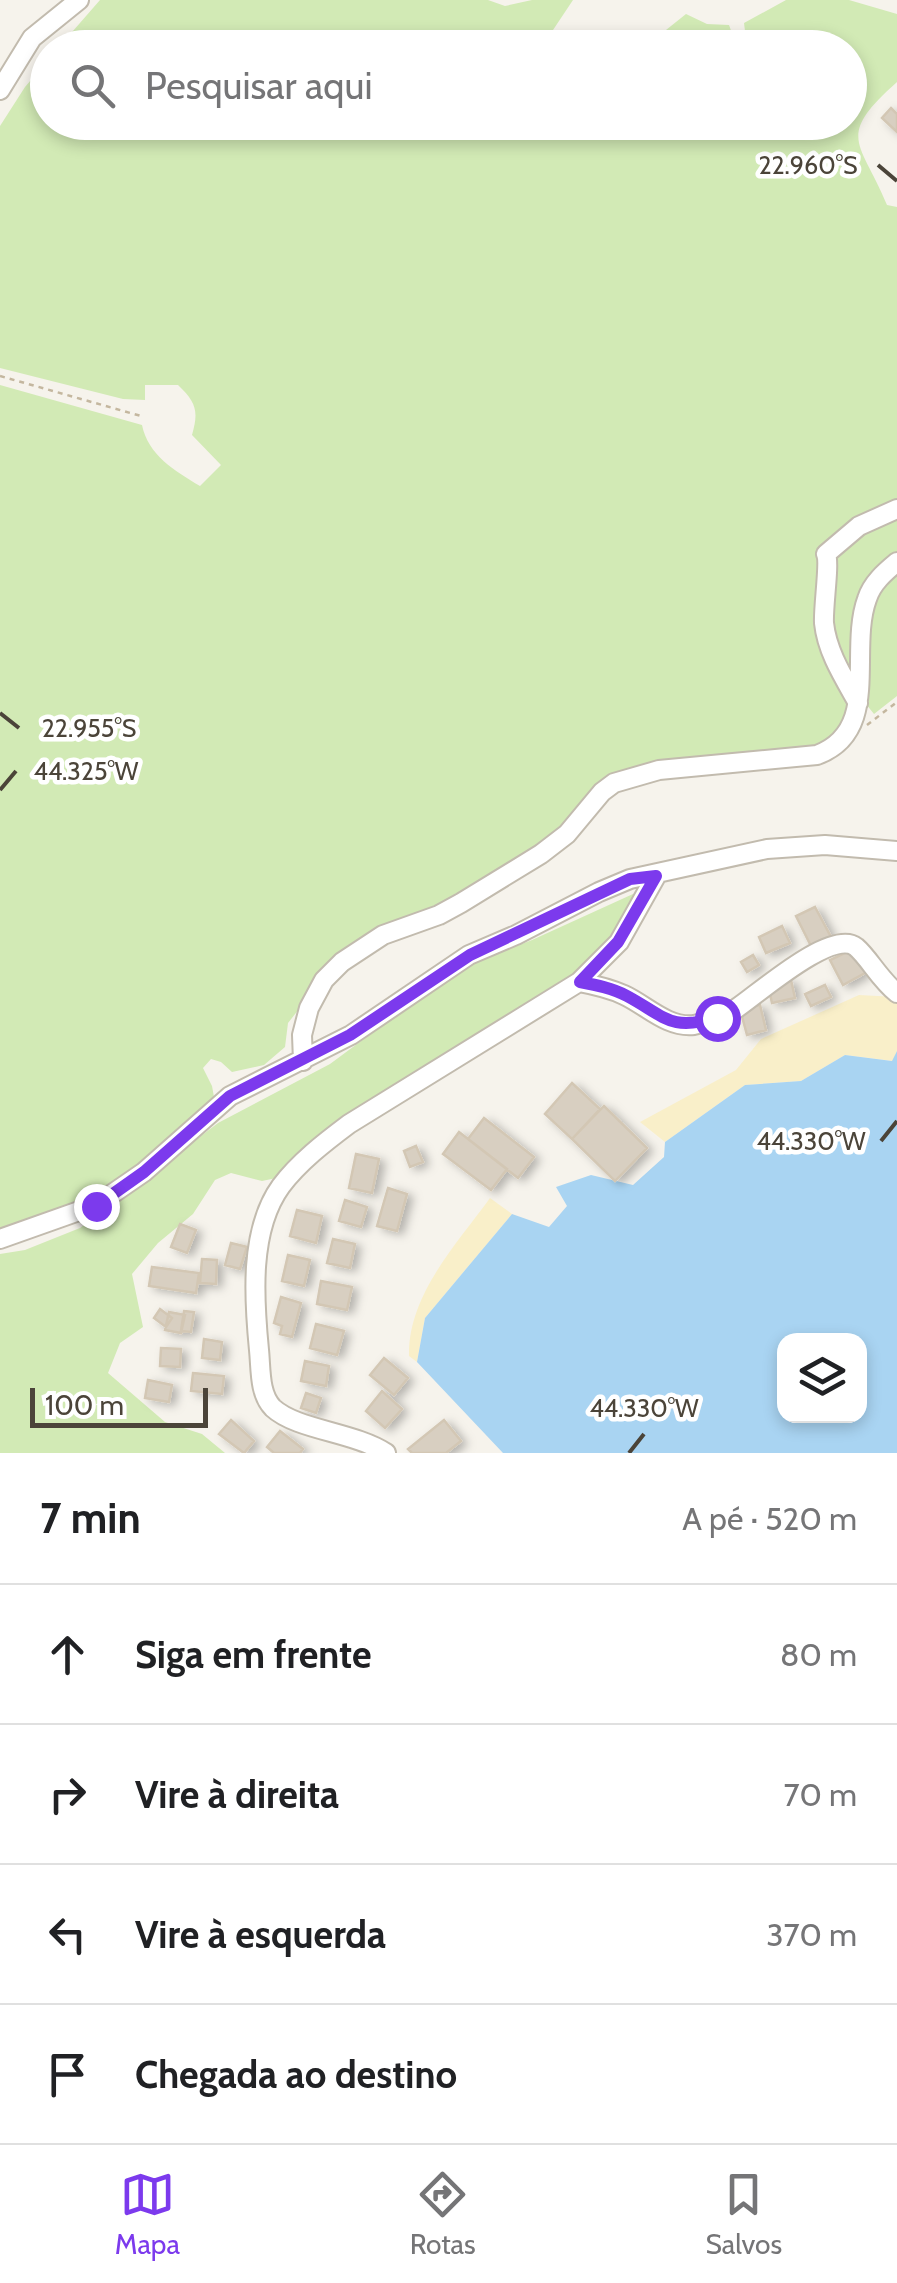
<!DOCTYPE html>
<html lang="pt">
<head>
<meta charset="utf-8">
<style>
  :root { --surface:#fff; --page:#f2f2f2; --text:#202124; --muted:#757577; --line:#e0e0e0; --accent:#7c3aed }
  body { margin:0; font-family:Cabin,sans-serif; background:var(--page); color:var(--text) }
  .controls { position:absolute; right:30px; bottom:30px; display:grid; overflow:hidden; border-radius:20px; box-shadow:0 5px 15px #0003 }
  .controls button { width:90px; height:90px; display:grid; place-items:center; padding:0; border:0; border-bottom:2px solid var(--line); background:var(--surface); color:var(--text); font:50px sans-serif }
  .scale { position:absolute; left:30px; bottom:25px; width:178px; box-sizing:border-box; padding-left:10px; border:5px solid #4b4439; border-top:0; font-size:28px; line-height:35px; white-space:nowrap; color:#4b4439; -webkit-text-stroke:8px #fff; paint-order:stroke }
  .stop { position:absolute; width:30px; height:30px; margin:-22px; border:8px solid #7c3aed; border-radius:50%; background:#fff }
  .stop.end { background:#7c3aed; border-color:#fff; box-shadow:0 2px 10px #0008 }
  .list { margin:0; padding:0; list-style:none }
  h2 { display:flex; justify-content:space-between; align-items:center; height:130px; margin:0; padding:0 40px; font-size:42px }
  h2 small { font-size:32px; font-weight:400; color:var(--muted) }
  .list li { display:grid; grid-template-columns:65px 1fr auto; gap:30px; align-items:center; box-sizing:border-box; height:140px; padding:0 40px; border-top:2px solid var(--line) }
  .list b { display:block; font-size:38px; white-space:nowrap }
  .list em { font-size:32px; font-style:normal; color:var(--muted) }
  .icon { flex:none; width:55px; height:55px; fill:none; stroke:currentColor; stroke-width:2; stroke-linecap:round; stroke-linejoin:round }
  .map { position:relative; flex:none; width:897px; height:1453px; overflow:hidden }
  .search { position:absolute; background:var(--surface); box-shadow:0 5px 15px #0003; left:30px; right:30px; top:30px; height:110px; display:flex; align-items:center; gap:25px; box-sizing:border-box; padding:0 35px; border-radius:55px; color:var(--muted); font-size:38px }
  .sheet { height:690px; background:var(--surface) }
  nav { display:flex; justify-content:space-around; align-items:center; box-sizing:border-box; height:140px; border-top:2px solid var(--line); background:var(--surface); font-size:28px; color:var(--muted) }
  nav a { display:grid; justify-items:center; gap:5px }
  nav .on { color:var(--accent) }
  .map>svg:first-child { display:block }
</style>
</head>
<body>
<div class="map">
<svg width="897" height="1453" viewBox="0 0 897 1453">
  <defs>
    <filter id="shadow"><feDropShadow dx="5.5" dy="3" stdDeviation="5" flood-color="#0004"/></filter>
  </defs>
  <rect width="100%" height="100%" fill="#f6f3ec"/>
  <path fill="#d2eab5" d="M100,0H488L505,6L532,0H573L553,30L556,42L584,36L613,46L658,43L666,30L686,14L707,24L729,25L737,47H59Z
    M786,0H849L897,14V82C834,138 861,141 887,205L897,207V696L874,714L841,673L852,712L835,738L820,749L623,775L562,836L438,913L387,928L303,1004L288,1023L285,1047L264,1065L232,1072L221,1062L211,1059L203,1068L212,1086L214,1097L141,1169L71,1211L0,1236V385L142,425C148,455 175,471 200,486L221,465L192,435C199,411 196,402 178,385H145V400L123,399L0,368V126L25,87L47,61L48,122H850V48L747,47L744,23Z
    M633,894L640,896L633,916L584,972L281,1177L262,1181L231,1173L215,1180L193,1214L158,1243L132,1274L143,1327L120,1343L108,1373L165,1422L202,1434L225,1453H0V1254L25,1250L80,1228L218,1123L330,1064L461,967L532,940Z"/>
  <path fill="#f9efc9" d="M859,995L897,997V1051L893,1061L845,1055L801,1081L745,1085L665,1142L640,1122L736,1070L761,1039Z
    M490,1198L512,1214L425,1318L417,1362L409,1356C408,1295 456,1245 490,1198Z"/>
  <path fill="#a9d4f2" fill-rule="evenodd" d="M897,1051V1453H503L417,1362L425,1318L512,1214L549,1227L567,1206L556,1187L591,1175L633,1185L664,1157L665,1142L745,1085L801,1081L845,1055L892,1061ZM784,1340H860V1416H784Z"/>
  <path fill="#d8cfc1" stroke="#d3c7b4" stroke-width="2.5" filter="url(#shadow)" d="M891,108L897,114V132L882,118Z
    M815,907L831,937L811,946L796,916Z
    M782,926L790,943L766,953L759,937Z
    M853,949L865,973L843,985L830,960Z
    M753,955L759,965L747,972L741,962Z
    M791,980L795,998L772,1003L768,985Z
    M825,985L831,997L811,1006L805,994Z
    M760,1005L766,1030L747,1035L740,1009Z
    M572,1083L600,1109L572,1139L545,1114Z
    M604,1106L647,1148L615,1181L572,1139Z
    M484,1118L534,1157L518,1178L468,1139Z
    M459,1132L507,1169L491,1190L443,1154Z
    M416,1146L423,1162L410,1167L404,1151Z
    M356,1154L379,1159L372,1193L349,1188Z
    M388,1188L407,1194L397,1231L377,1226Z
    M345,1200L367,1207L361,1227L339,1221Z
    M297,1210L322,1216L316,1243L290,1236Z
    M180,1224L196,1230L187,1253L171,1247Z
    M333,1239L355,1244L350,1268L327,1263Z
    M231,1243L247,1247L240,1269L225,1265Z
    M288,1255L310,1260L304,1286L282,1281Z
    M202,1259L217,1260L216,1284L200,1283Z
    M152,1267L199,1273L196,1293L149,1286Z
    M321,1281L352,1287L347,1310L317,1304Z
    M281,1297L301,1303L292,1337L280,1334L282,1326L274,1323Z
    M160,1309L172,1318L166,1327L154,1318Z
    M184,1311L194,1312L191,1332L181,1331Z
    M169,1312L185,1315L181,1333L165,1330Z
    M316,1324L344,1331L337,1355L310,1348Z
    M204,1339L222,1342L220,1360L202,1358Z
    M161,1348L181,1349L180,1367L160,1366Z
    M384,1358L408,1378L394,1395L370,1375Z
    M305,1361L329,1366L326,1386L301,1381Z
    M193,1373L224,1376L222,1394L191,1391Z
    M148,1380L172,1385L169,1402L145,1398Z
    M382,1391L402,1409L385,1428L366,1411Z
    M306,1393L321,1398L316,1413L301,1408Z
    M231,1420L254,1441L244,1453L219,1434Z
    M444,1420L461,1441L446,1453H412L408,1449Z
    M280,1431L303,1449L300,1453H274L267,1447Z"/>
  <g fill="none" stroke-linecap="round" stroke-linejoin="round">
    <defs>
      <path id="minor" d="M0,90L32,38L79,0
        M858,703C844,678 827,652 824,623C823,607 830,563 826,554L859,526L897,509
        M579,982C595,985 609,988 624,995C646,1005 667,1028 694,1025C709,1022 724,1016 737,1008C758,994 832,928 856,947C869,958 880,980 897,993
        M303,1061L302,1035L309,1008L324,980L342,962L383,935L439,915L461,903L541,854L567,834L602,792L614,783L659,770L817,755C882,731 848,651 867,599C872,583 885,572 897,562
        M0,1239L96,1205L144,1172L230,1096L351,1035L469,955L516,935L599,892L630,879L767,849L825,845L897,851
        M386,1453C354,1432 297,1430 273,1408C259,1394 261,1369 259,1350C254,1299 249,1230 281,1186C299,1162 325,1142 349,1124L579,982L619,942L656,876"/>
    </defs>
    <use href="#minor" stroke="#c2bbae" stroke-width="22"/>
    <path stroke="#c4b79f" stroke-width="2.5" stroke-dasharray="5 5" stroke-linecap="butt" d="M0,376L141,416
      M867,725L897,702"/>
    <use href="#minor" stroke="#fff" stroke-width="18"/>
  </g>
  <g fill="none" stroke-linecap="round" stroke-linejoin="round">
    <path stroke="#7c3aed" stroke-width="12" d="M96,1206L144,1172L230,1096L350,1035L470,955L630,879L656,876L618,942L580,982C596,985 612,988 627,996C666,1017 669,1031 717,1018"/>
  </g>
  <path fill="none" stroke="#4b4439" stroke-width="4" d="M878,165L897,181M0,713L19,728M0,790L16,771M881,1141L897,1121M629,1453L644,1434"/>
  <g font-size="25" text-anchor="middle" fill="#4b4439" stroke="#fff" stroke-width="9" stroke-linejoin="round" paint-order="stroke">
    <text x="808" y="174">22.960°S</text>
    <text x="89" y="737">22.955°S</text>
    <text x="86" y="780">44.325°W</text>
    <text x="811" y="1150">44.330°W</text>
    <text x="644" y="1417">44.330°W</text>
  </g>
</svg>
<div class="controls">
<button><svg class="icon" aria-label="layers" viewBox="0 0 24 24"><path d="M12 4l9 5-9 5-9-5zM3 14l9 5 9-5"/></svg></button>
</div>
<div class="scale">100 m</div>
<div class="stop" style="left:717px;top:1018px"></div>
<div class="stop end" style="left:96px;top:1206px"></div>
<div class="search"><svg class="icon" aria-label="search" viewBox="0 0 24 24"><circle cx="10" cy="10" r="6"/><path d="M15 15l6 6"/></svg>Pesquisar aqui</div>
</div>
<section class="sheet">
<h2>7 min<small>A pé · 520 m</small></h2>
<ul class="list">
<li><svg class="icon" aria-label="ahead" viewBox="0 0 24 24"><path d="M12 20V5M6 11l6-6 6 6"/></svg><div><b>Siga em frente</b></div><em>80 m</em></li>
<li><svg class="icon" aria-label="right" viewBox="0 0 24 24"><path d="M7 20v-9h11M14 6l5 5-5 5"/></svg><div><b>Vire à direita</b></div><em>70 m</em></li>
<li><svg class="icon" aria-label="left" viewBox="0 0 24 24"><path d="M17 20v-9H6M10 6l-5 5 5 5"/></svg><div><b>Vire à esquerda</b></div><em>370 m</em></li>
<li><svg class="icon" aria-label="arrive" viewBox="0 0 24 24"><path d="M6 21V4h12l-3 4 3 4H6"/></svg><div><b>Chegada ao destino</b></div></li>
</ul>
</section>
<nav>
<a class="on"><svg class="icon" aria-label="map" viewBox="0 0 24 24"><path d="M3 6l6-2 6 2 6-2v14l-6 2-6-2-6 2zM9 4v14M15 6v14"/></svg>Mapa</a>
<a><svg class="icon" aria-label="directions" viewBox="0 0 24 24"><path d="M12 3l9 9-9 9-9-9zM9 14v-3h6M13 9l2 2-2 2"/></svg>Rotas</a>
<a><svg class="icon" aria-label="saved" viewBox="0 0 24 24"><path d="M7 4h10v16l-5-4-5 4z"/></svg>Salvos</a>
</nav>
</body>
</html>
